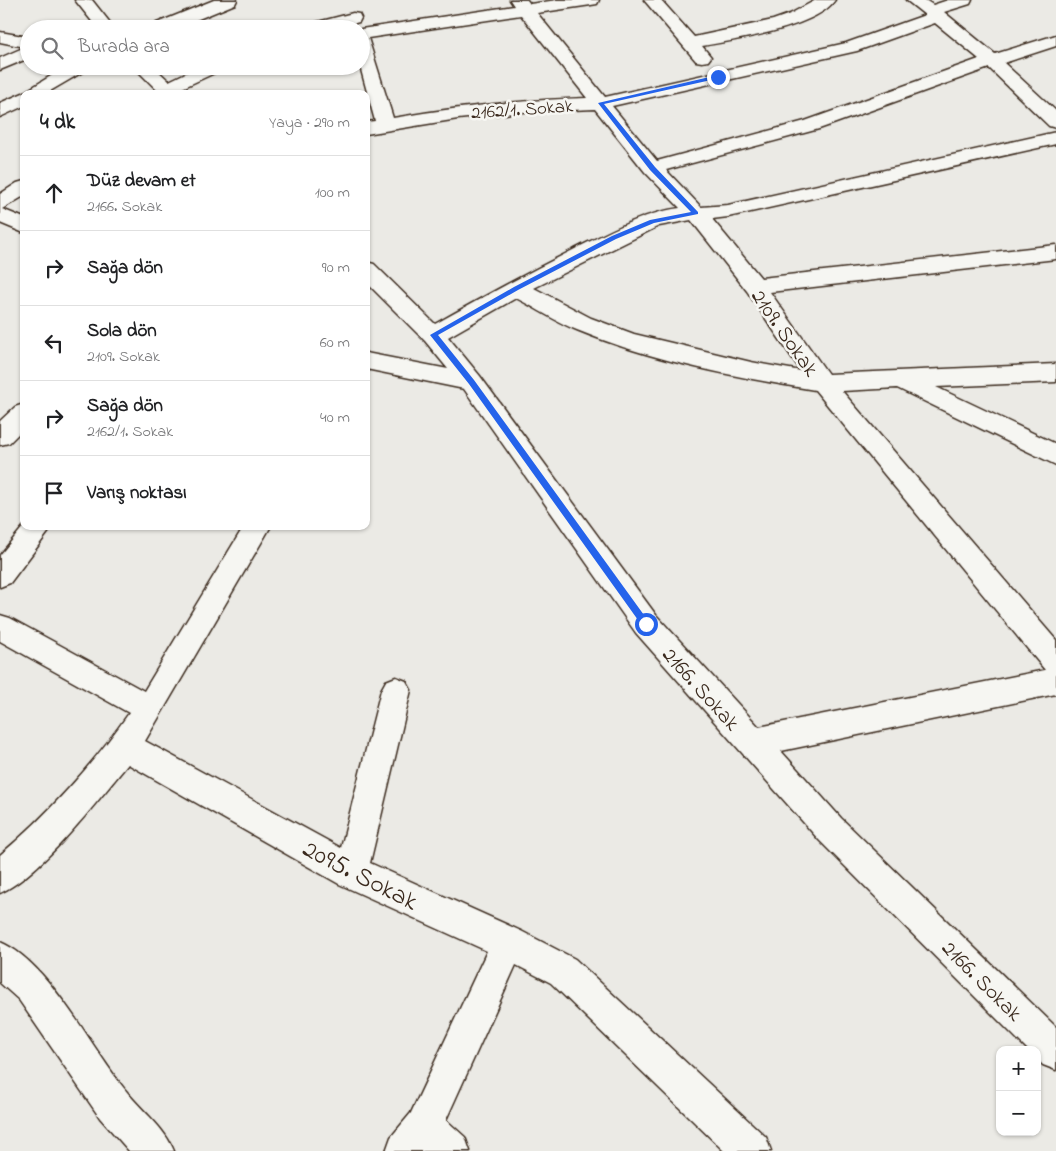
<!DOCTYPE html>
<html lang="tr">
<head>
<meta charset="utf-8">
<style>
  :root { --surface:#fff; --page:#f2f2f2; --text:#202124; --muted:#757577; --line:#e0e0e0 }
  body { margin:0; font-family:"Indie Flower",sans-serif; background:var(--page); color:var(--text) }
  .controls { position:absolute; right:15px; bottom:15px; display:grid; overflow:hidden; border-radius:10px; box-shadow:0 1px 4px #0004 }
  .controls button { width:45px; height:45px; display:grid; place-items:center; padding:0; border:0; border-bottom:1px solid var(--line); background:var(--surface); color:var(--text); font:25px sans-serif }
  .stop { position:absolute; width:15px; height:15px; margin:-11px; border:4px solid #2563eb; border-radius:50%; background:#fff }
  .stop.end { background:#2563eb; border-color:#fff; box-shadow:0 1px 5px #0008 }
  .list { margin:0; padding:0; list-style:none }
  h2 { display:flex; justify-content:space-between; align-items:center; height:65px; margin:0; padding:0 20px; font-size:21px }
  h2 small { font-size:16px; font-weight:400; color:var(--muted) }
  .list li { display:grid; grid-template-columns:32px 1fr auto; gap:15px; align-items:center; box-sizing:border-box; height:75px; padding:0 20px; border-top:1px solid var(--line) }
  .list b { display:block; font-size:19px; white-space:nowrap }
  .list p { margin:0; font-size:16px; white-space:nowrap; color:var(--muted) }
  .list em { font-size:16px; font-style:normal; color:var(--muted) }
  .icon { flex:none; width:28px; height:28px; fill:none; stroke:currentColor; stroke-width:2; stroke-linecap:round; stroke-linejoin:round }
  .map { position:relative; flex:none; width:1056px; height:1151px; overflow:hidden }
  .search { position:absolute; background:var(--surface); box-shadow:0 1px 4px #0004; left:20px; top:20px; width:350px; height:55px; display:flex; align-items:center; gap:12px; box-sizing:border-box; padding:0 18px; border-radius:28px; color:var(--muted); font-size:19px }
  .panel { position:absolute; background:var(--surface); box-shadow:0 1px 4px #0004; left:20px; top:90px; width:350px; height:440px; border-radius:10px }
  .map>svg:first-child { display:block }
</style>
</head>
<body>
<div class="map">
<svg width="1056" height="1151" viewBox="0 0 1056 1151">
  <rect width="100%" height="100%" fill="#ebeae5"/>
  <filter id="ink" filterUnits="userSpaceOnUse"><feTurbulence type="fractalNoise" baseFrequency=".02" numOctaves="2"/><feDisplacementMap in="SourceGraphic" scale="10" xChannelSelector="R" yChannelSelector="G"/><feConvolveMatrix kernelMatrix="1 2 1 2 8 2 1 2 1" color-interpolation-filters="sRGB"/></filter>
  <g filter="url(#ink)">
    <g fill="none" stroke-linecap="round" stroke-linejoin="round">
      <defs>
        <path id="minor" d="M75,0H92L115,29H98Z
          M214,0H237L235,4L174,29H150L152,25Z
          M510,0H527L530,4L557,0H599L597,4L591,5L537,13L605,97L846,43L925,15L906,0H925L933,5L948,0H972L970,4L944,12L995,54L1056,35V46L1004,63L1056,111V128L1049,126L989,68L819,129L666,170L701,207L728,205L1056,132V144L728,217L712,219L761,278L1056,245V259L770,292L828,374L1056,364V382L936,387L1056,444V465L897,388L842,391L1056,640V694L781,751L841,818L1056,1027V1070L1043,1065L1037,1059V1050H1028L819,840L636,633L464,389L366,369V353L448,369L425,341L366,282V262L374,264L435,324C481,298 527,273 573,250C607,233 642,213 680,208L645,172L595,109L522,112L458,119L366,134V122L375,121L360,66H361V29L514,6ZM521,15L587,98C521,100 457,107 393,118L368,38ZM935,23L979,59L805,121L657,161L612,106L857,51ZM691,220L747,291L801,371L751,362L634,334L591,318L534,288L659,226ZM516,298C536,308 556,322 577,330C652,361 735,377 815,390L1045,670L759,727L656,615L480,376L448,337Z
          M644,0H661L694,37L773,20L790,14L816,0H835C816,28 734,40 702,46L711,57L708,61L702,62L696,61Z
          M353,13L359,14L361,18L359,22L333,29H304L306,25Z
          M0,32L29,37V58L0,70V58L25,47L0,42Z
          M67,66H89L86,70L45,94H24V106L0,117V103L23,93Z
          M133,66H153L169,81L200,66H224L221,70L178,90L181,94L160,93Z
          M24,181V196L2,209L24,218V233L0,223V194L17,183Z
          M24,404V428L9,443L0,445V421L15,407Z
          M24,526H53L10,583L0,587V555Z
          M244,526H271L145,741L341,848L381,690L386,681L396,677L406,681L411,690L370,863L521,931L575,959L766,1137L771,1151H724L551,983L516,965L446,1120L465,1137L470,1151H386L391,1137L411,1113L487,951L339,884L128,764C98,800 41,875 0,893V855C47,816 94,763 129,713L0,641V615L10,618L144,691Z
          M0,942C49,962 92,1050 127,1092C143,1112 164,1127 174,1151H129L100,1118L19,1000L0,983Z"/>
      </defs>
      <use href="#minor" stroke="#3b2a1e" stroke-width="3"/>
      <use href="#minor" fill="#f6f6f2" fill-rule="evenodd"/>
    </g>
  </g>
  <path fill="#2563eb" d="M718,75L720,78L604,104L655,167L698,212V214L654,223L616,239L518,290L438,335L474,380L649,622V627H643L469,384L430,335L514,287L612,236L650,220L691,212L650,170L598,103Z"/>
  <g text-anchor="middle" stroke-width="5" stroke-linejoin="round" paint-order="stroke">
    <g font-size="19" fill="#3b2a1e" stroke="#f6f6f2">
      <text transform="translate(522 108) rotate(-4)" y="7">2162/1. Sokak</text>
    </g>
    <g font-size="22" fill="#3b2a1e" stroke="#f6f6f2">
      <text transform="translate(786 332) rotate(55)" y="8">2109. Sokak</text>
      <text transform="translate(702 688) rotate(48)" y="8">2166. Sokak</text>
      <text transform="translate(983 980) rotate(45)" y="8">2166. Sokak</text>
    </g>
    <g font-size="26" fill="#3b2a1e" stroke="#f6f6f2">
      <text transform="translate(361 874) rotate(27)" y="9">2095. Sokak</text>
    </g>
  </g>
</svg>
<div class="controls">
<button>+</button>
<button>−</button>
</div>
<div class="stop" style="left:646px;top:624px"></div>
<div class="stop end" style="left:718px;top:77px"></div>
<div class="search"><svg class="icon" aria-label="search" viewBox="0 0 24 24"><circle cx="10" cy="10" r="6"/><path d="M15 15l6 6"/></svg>Burada ara</div>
<section class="panel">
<h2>4 dk<small>Yaya · 290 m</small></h2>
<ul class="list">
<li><svg class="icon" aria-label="ahead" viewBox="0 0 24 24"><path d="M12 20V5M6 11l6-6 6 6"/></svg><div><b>Düz devam et</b><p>2166. Sokak</p></div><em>100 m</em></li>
<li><svg class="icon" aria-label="right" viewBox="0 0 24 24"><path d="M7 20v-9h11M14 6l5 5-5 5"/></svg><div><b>Sağa dön</b></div><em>90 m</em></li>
<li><svg class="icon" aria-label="left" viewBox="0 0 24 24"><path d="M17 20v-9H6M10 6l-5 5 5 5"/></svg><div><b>Sola dön</b><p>2109. Sokak</p></div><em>60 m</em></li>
<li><svg class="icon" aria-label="right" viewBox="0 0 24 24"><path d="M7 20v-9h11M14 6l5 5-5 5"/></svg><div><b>Sağa dön</b><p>2162/1. Sokak</p></div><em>40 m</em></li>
<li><svg class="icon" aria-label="arrive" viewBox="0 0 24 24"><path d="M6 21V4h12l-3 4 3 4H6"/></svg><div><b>Varış noktası</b></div></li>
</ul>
</section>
</div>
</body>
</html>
